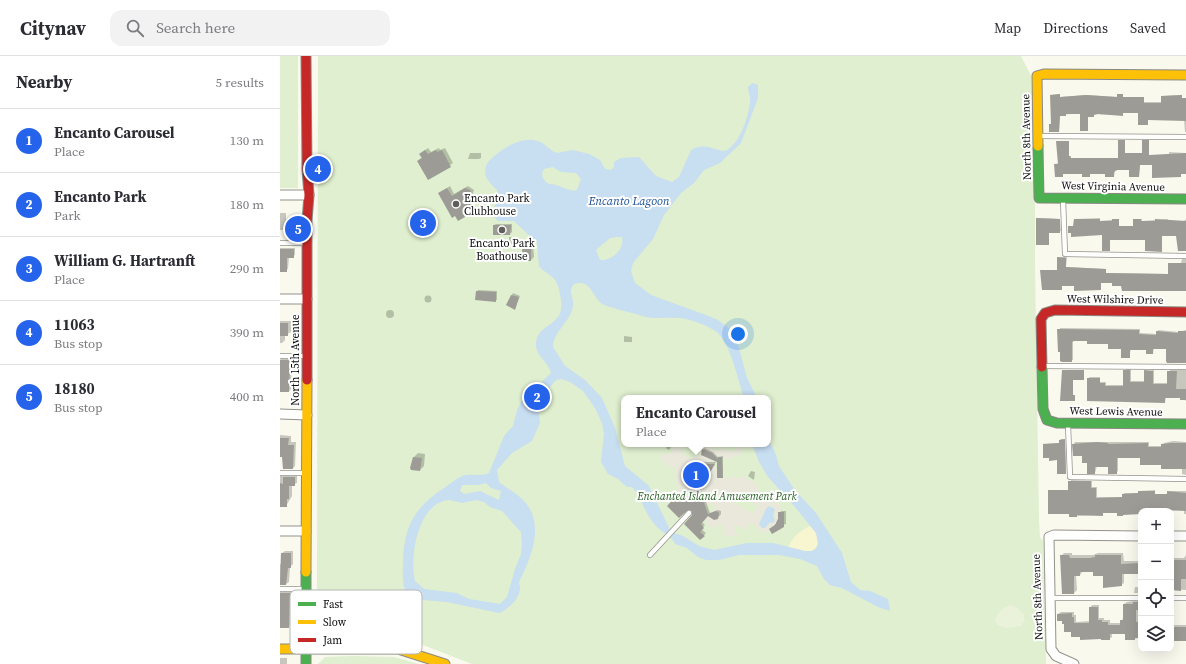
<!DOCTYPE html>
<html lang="en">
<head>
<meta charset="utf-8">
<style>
  :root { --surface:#fff; --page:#f2f2f3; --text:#2b2b33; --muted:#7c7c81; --line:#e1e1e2; --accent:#2563eb }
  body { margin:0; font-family:"Source Serif 4",serif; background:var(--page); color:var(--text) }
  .controls { position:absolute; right:12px; bottom:12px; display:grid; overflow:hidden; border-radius:8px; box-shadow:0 4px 16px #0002 }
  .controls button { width:36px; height:36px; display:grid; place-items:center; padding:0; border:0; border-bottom:1px solid var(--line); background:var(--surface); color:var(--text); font:20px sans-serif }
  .you { position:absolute; left:458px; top:278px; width:14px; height:14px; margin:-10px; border:3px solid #fff; border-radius:50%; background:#1a73e8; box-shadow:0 0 0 6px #1a73e833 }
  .badge { display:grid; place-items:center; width:26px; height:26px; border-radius:50%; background:var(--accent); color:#fff; font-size:13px; font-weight:700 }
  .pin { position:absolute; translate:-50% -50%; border:2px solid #fff; box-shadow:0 1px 4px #0006 }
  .popup { position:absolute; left:341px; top:339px; width:150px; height:52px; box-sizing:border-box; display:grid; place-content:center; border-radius:8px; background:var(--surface); filter:drop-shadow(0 1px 3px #0005); font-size:13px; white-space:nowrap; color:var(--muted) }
  .popup b { font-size:15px; color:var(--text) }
  .popup::after { content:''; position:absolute; left:50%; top:100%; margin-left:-8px; border:8px solid transparent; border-top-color:var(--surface) }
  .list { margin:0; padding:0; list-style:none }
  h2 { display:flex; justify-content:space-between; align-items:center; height:52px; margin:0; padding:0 16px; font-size:17px }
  h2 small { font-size:13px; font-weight:400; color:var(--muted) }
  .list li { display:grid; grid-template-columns:26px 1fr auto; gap:12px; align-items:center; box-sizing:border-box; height:64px; padding:0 16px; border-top:1px solid var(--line) }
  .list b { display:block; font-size:15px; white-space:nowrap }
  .list p { margin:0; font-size:13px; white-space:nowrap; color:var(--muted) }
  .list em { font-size:13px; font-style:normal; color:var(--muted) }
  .icon { flex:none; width:22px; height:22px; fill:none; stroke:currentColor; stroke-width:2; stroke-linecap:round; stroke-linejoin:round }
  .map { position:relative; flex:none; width:906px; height:608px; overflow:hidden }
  header { display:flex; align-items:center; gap:24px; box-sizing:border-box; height:56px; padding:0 20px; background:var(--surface); border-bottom:1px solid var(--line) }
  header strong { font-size:19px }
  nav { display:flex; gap:22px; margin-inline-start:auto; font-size:14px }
  .search { width:280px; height:36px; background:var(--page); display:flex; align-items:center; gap:10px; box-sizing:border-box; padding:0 14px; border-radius:12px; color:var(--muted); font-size:15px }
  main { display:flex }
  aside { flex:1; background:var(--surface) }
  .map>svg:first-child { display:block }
</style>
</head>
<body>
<header>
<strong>Citynav</strong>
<div class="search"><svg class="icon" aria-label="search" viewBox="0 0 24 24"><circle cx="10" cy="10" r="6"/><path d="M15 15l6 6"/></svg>Search here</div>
<nav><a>Map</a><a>Directions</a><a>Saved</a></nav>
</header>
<main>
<aside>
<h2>Nearby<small>5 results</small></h2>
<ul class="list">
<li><span class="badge">1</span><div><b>Encanto Carousel</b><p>Place</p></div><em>130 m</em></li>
<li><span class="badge">2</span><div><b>Encanto Park</b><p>Park</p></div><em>180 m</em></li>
<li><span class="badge">3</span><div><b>William G. Hartranft</b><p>Place</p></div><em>290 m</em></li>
<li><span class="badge">4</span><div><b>11063</b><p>Bus stop</p></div><em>390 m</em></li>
<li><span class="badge">5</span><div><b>18180</b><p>Bus stop</p></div><em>400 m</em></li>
</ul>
</aside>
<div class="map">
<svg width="906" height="608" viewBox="0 0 906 608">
  <rect width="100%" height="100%" fill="#faf9ee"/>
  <path fill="#dfefcf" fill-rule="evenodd" d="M0,0H18V132H0Z
    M38,0H741L751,20L755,128V207L759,464L760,481L763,485L766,608H192L138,587L119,582H45L37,576L39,546L37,545ZM344,342H488V388H344Z
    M72,600L114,601L139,608H38L45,601Z"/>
  <path fill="#f8f5d1" d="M530,470C535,475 538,480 538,487C538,501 516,494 508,492C511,482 521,474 530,470Z"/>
  <path fill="#eaf2d9" d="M731,549L737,551L744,559V565L741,570L726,572L717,569L715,564C718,556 723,551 731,549Z"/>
  <path fill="#e9e8db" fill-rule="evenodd" d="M393,388H401L400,393L407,402L421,399L426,401L429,396L422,393V388H430L433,393L436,395L444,392L452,397L455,393L453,388H462L460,397L456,401L446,403L434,399L431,404L437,415V422H451V415L452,418L457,422L463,421L466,417V422L468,424H473L485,445H493L499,448L502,456L495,469L489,472L490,475L480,476L473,467H470L463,477L462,471L458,470L455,472L456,478L461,479L449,481L442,477L445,471L439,467L435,473L426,468L425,462L436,451L433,447L425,450L423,444L410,445L398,438L390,447L384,440L398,433L395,423V413L380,404L383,398L392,397L391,393ZM413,407L424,409L429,418L425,428L419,431L409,429L403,420L407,410ZM459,439L478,450L473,458L454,447ZM489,450L494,451L495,465L490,466L487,471L479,470V465Z"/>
  <path fill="#c8def1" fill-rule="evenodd" d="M473,27L478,29V42L461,87L440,107L424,114L414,127L401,137L384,159L373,183L353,207L351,215L355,227L371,239L426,259L438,264L451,274L459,292L467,322L477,342H464C458,324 451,290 438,277C430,270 408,262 398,262C384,261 372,264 359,259C351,256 325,251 321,247C312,240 311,223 294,228C287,236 294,240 293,249C292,265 273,275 273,291L285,310L305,324L322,342L335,372L345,410L369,430L391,476L403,480L419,490L434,494L467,487H493L525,495H532L536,492L538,488L536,477L515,451L488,421L479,406L472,388H488V383L495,396L499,410L514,433L536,457L562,497L571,526L580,534L590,535L608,543L610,555L598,551L562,532L550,529L544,523L537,510L520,503L499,499H459L439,504H426L418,501L407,492L395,488C393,481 381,476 375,469C365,458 362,442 352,431H347L338,423L328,418L321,406L324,378L322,367L315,352L303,335L290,326L281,323L276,324L259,344L258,351L260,367L252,385L232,397L217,414L219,426C226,432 235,436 242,443C266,466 252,500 239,526C239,528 240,530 240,532C240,543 227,554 219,557L167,546L130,543C121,533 123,518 123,505C124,470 135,451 164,432C170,428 176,423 182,420C191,417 201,421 209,417L224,380L233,370L237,354L241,346L271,317C269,306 255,300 256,287C258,265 288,272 280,239C279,233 278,228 275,224C271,218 263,216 259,210L257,187L234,165H218L212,159L218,140L217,134C208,126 201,118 208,106C220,94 241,79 258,85C266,88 270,95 277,97L293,94L309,98L320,104L325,113L331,114L334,111V106L341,102L359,101L376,120L392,126L399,121L411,94C425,86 432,94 445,95C459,90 469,60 470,46C471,41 468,36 468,31ZM273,111L281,116L296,117L301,123L297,134C289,137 278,127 269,128C263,124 260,120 264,113ZM338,181H342C345,193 332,205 320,204L316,194L330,182ZM206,427L211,432L221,435L219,444L200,435L184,438L180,435L182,429H198ZM170,444L182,447L196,444L204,446L210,451L222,455L241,476L242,487L241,498L235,513L227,541L220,548L189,543L177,537L144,533L135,525C129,501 138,445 170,444Z
    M489,450L495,453L493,460L495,464L493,467L490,466L485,472H482L479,468L486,453Z"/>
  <path fill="#0003" d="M780,38V41L807,39L838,41V38H843V41H864V46H882L883,40L902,39V42H906V76H905L904,64L868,63V68L859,56H843V59L814,58V60H808V74L801,57L780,59L779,75L770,68L772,67L771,39Z
    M840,84H845V97H863L864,84H869V99H889V96L906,97V117H901V120L873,108H860L859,120L850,113H837L835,115L834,120H826V117H783V120L775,108L779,107L777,85H789V100H791V102H839Z
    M148,92L151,96L159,92L160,94L165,92L173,107L149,123L138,105L142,101L140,98Z
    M190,97H201V102L199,103H188Z
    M170,130L174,138L188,130L194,134L192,140L196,146L184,154L186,158L184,161L159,137Z
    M0,157H6V172L4,174H0Z
    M758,162L780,163L781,175L769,176V188Z
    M820,162V165L839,163V170H854V163H862V165L888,163V165H904L906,163V195L899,194L897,179H882L866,183H830V194L823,178L794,170L795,163Z
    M216,168H232V176L230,178L214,169Z
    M229,181H236L235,188H229Z
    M246,189H253L254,201L251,204L243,192Z
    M0,192H15V199L9,201L8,213L0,216Z
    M778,201H787L786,211L826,213V217L889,218L901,207L902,203H906V234L842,229L833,226L782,229L781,233L778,214Z
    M198,234L217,235V244L205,245L197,236Z
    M233,237L240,240L235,253L227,249Z
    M144.5 243a3.5 3.5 0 1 1 7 0a3.5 3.5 0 1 1-7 0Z
    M106 258a4 4 0 1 1 8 0a4 4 0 1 1-8 0Z
    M0,262V265H11V276L5,279V284L2,287H0Z
    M780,272L860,273V277L877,278L878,274L899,276L906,274V306L887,292H874L873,297L867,293H851L849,301L842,292L829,287L808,284H793V304L781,305Z
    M344,280L352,281V286H344Z
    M2,302H12L11,333L9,335H0V304Z
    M846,313H851V325H865V315L874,314V327H888L890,314H906V345L901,341H886L885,346L808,344L809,321H820V326H826V329H844Z
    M0,379L11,380V386H16L15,410L13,412L3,400H0Z
    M781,383H785L786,417L778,403L764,388L780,387Z
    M893,385L906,386V419L902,418V412L882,408L861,401H838V415L836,417L829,410H817L815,417L794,388L795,386H869V390H882L884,387Z
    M388,388H393L389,394L386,392Z
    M424,392L433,396L438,401L443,400V421L439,402L437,404L423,393Z
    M138,397L145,398L144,410L140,414L134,401Z
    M416,406H436L428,420L419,429L409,411Z
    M471,415L475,416L474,424L468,420Z
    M0,418L17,419V427L12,429V440L6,450H0Z
    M791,424L812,425V431H817V441H843L844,437H859L860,435L875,434V438H888L889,435H906V458H904V454L882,455L881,452H867V455H861V459H858V457L823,456V459L797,460L790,457L769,435L789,434Z
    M400,437L412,443H425L430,457L438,454L441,455V458L437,463L428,459L422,466L425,469L421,473L426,477L420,483L412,453L388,450Z
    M501,455H506V468L490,473L496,468Z
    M5,495H13V508L10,511L9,526L6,528L0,529V508H2V497Z
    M784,497H792V499H813L818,497H843L844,505H858V501L861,499V521V517H844V527L841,529L824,531V520L814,515H803L800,519H796L797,534L794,537L781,500Z
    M891,498H893V502H904L906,499V534L891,533Z
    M855,531H861V537H854Z
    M0,532L12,535L11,568L9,571H0Z
    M861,544V553H858V564H861V582L846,583V577H832V581L829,583L801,580L792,575L778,558L781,556H794V559H796V566L810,565V552L812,549H819V562H824V564H830V567H841L843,562L844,548L847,546Z
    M891,549L892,569H906V584L891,583Z
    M0,602H7V608H0Z"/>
  <path fill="#9c9b95" d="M780,38V41L806,39L837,41V38H843V41H864V47H881V40L902,39V42H906V65L868,64V69H858V57H843V60L818,58L814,59V61H808V75H800V58H786V60H780L779,76H769V68H771L770,39Z
    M838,84H845V97H862V84H869V99L906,97V118H901V121L872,122V109H860L859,121H849V114H837L834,116V121H825V118H810V121H802V118H783V121H775L774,108H778L776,85H789V100H790L791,102H838Z
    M145,94L148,98L156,94L157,96L162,94L171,111L148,124L137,105L142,102L139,98Z
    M167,132L172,140L185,132L190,134L192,137L190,143L194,150L182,157L185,161L178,165L175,160L172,162L158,137Z
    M756,162L780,163V177H769V189H756Z
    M794,163H820V165H832V163H839V170H853V163H861V165H875V163L906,165V195H898L896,180H882V196L865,195V184H830V195H822V179L791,181V177H788V170H793Z
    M213,169H231L230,179H213Z
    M251,191V205H243L242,192Z
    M0,193H14V202H7V216H0Z
    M777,201L786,202V211L826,213V217L888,218V207H906V235H842L841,230H832V227H821V234L794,235V230H782V234H762L760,214H777Z
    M196,235L216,236V246L195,244Z
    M231,239L239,241L235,254L226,249Z
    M0,267H8V280H0Z
    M777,273L859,274V278L876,279V275L898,277V275H906V307H887L886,305V293H873V298H866V294H850V302H841V293H828V288H807V285H794L792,286V306H782L780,305V296H778Z
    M0,304H10L9,336H0Z
    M782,314H804V324H793V339H795V345H780Z
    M843,314H850V326H864V314L873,315V328H887V315H897L896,333H906V344H900V342H885V347L807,345V322H820V327H825V330H843Z
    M0,382H9L8,389H14L13,413H3L2,401H0Z
    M785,383L786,418H777V404L769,405V402H763V388L779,387V384Z
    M817,386L828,387V388L868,387V391H881V388L891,387H906V413H881V409H860V402H837V418H828V411H815V418H807V407H802V400H793L792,388Z
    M422,393L432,397L438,403V401H442L443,422H437V406L421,399Z
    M133,401L142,402L140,415L131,414L130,412Z
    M413,408H435L427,421H423L426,423L419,430H413L408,427L405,422V416L408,411Z
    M3,421H15V430H9V443H7V451H0V427L3,428Z
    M788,425H811V432H816V442L842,441V438L858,437V435H875V438H887V435L906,437V455L867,453V455H861V458L843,459V460H837V457H823V460L797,459V461H789V458H768V434H788Z
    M398,438L410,445L423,444L428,458L436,455L439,457L438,463L434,464L428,460L421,468L424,472L420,476L425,480L420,484L404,468L412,459V455L408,454L399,462L387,450Z
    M498,456H504V471L492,478L489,473L495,469L498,463Z
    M1,497H11V512H8L6,529H0Z
    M780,499H789L790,502H810L815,501V499H841V508L861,507V518H842V530L823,532V520H813V516H800V520H794V538H782Z
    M891,504H906V523H901V535L891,534Z
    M0,537H10L9,572H0Z
    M853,546H861V554H856V566H861V582H855V584H845V578H830V584H821V583L800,584V581H791V576H784V568H782V565H777V558L792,557V561H794V567H809V551H818V564H822V566H828V569H840V564H843V548H853Z
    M891,571H906V585H891Z"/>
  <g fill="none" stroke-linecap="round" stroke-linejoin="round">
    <defs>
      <path id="lane" d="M760,80L906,81
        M783,143L785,198L906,200
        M0,187H26
        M0,300H26
        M764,310L906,311
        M788,368L790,421L906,423
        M0,417H24
        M370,499L409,457
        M0,533H24
        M769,542H861
        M891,542H906"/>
      <path id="street" d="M0,139H29
        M0,243H27
        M0,358L27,359
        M0,475H26
        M891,480H906
        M794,608L776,600L771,593L769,481L774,479L861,480"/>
      <path id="fast" d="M758,90L759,142L906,143
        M762,311L763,353L767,364L777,367L906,368
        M26,608V516"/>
      <path id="slow" d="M758,90L757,20L764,18L906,19
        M26,516L27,324
        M0,593H118L165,608"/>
      <path id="jam" d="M26,0L27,113L29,139L27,165V324
        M762,311L761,263L765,257L775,254L906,256"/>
    </defs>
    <use href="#lane" stroke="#93928d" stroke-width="6"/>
    <use href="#street" stroke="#93928d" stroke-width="11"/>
    <use href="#fast" stroke="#898984" stroke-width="11"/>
    <use href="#slow" stroke="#898984" stroke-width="11"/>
    <use href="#jam" stroke="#898984" stroke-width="11"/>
    <use href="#lane" stroke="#fefefc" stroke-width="4.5"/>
    <use href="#street" stroke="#fefefc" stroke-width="9"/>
    <use href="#fast" stroke="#4caf50" stroke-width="9"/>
    <use href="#slow" stroke="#ffc107" stroke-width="9"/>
    <use href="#jam" stroke="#c62828" stroke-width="9"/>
  </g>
  <g fill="#5f5e5a" stroke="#fff" stroke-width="1.5">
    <circle cx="176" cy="148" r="4"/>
    <circle cx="222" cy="174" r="4"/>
  </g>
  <g text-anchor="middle" stroke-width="4" stroke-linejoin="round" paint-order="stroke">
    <g font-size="11" fill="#0b0b0b" stroke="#fff">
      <text transform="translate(746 81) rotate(-91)" y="4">North 8th Avenue</text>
      <text transform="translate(833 130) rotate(1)" y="4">West Virginia Avenue</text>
      <text transform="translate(835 243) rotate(1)" y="4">West Wilshire Drive</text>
      <text transform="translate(15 304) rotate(-90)" y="4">North 15th Avenue</text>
      <text transform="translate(836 355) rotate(1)" y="4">West Lewis Avenue</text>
      <text transform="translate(757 541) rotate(-92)" y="4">North 8th Avenue</text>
    </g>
    <g font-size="11" fill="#0b0b0b" stroke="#fff" text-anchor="start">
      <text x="184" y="146">Encanto Park<tspan x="184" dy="13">Clubhouse</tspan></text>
      <text x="222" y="191" text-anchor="middle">Encanto Park<tspan x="222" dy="13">Boathouse</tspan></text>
    </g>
    <g font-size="11" font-style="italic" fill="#255e20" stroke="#fff">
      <text x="437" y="444">Enchanted Island Amusement Park</text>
    </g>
    <g font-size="12" font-style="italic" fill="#1c5195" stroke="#fff">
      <text x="349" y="149">Encanto Lagoon</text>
    </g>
  </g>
  <rect x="10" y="534" width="132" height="64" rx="6" fill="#fff" stroke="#b6b6b6" stroke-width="1"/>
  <rect x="18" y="546" width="18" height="4" fill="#4caf50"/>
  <rect x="18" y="564" width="18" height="4" fill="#ffc107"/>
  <rect x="18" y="582" width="18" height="4" fill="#c62828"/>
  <g font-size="11" fill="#0b0b0b">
    <text x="43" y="552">Fast</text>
    <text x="43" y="570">Slow</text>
    <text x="43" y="588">Jam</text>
  </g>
</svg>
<div class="controls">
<button>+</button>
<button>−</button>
<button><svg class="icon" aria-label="locate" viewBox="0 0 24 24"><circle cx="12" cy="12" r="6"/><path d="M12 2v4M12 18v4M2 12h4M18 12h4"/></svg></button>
<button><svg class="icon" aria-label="layers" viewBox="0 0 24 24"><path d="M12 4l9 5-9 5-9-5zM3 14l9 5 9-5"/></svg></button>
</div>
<div class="you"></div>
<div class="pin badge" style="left:416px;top:419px">1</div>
<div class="popup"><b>Encanto Carousel</b>Place</div>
<div class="pin badge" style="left:257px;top:341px">2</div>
<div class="pin badge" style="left:143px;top:167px">3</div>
<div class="pin badge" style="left:38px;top:113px">4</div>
<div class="pin badge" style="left:18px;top:173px">5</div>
</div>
</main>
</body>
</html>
